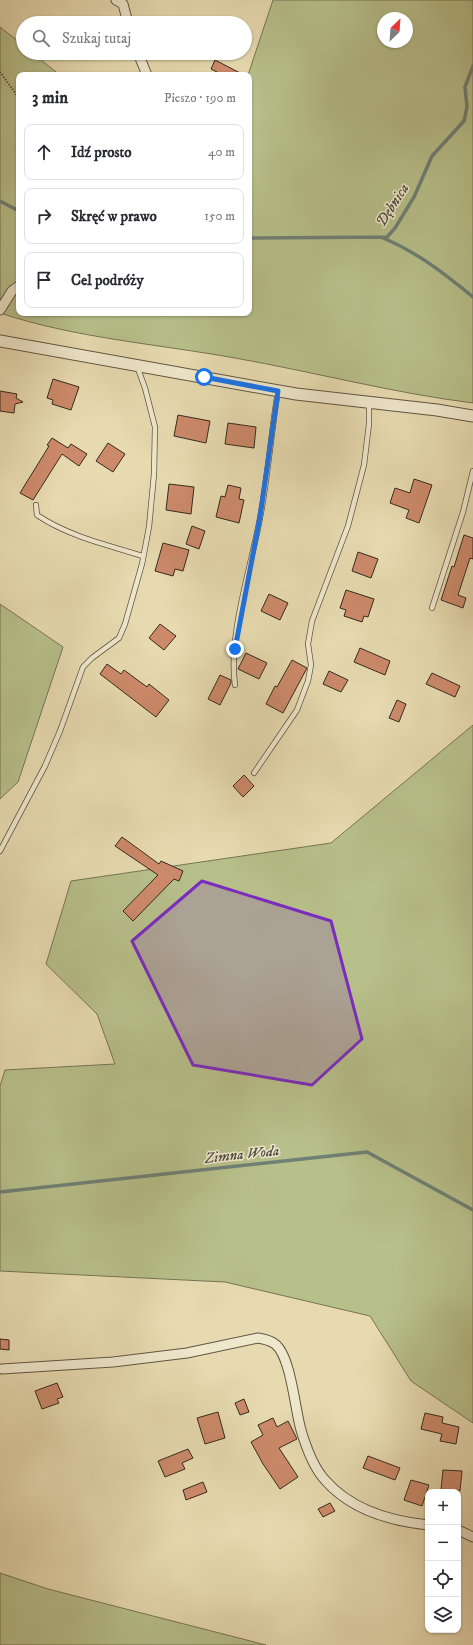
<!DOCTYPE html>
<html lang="pl">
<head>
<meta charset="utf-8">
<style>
  :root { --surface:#fff; --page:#f2f2f3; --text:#2b2b33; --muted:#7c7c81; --line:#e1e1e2 }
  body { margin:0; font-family:"IM FELL DW Pica",serif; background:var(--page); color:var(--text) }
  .controls { position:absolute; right:12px; bottom:12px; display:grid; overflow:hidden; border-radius:8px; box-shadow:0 1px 3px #0004 }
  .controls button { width:36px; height:36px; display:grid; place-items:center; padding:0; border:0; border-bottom:1px solid var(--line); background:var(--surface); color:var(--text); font:20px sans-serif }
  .compass { position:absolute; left:377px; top:12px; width:36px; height:36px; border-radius:50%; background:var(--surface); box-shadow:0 1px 3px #0004; rotate:25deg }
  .stop { position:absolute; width:12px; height:12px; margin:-9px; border:3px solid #1a73e8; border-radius:50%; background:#fff }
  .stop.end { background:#1a73e8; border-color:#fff; box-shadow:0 1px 4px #0008 }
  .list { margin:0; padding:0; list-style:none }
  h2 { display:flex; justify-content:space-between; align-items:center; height:52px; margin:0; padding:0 16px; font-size:17px }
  h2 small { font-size:13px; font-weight:400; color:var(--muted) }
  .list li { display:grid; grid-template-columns:26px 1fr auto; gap:12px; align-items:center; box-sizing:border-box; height:56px; margin:0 8px 8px; padding:0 8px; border:1px solid var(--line); border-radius:8px }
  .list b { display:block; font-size:15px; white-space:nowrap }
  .list em { font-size:13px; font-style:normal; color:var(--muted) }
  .icon { flex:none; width:22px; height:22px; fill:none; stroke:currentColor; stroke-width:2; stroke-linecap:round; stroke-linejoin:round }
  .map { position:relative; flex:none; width:473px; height:1645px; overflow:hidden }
  .search { position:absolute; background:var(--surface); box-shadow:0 1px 3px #0004; left:16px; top:16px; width:236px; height:44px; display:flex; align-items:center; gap:10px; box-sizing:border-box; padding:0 14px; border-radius:22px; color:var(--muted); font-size:15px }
  .panel { position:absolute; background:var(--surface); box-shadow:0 1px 3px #0004; left:16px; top:72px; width:236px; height:244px; border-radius:8px }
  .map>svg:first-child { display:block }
</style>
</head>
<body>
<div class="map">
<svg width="473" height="1645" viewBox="0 0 473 1645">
  <rect width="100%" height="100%" fill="#e7dab0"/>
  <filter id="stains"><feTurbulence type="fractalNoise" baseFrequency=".005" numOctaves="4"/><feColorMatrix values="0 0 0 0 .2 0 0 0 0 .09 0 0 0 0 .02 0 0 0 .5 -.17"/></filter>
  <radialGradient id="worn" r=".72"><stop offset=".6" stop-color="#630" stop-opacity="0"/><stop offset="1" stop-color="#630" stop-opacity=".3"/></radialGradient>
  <path fill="#b7bf8a" stroke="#767454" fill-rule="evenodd" d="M273,0H473V403C393,393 314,372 235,358C157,344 75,338 0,313V27L23,45V53H32L60,75H19V313H249L248,75ZM383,18H407V42H383Z
    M0,604L63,647L18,782L0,799Z
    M473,725V1423L411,1381L370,1316L225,1282L0,1271V1086L5,1070L115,1064L97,1014L46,964L71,881L331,843Z
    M0,1573L48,1589L266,1645H0Z"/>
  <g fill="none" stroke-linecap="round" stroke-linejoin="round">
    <path stroke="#6f8074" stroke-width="3.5" d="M0,201L19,211
      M249,238L387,237L395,228L414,197L432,156L464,121L467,107L465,87L473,66
      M383,238C417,252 445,274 473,297
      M0,1192L367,1152L473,1210"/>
  </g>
  <path fill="#cc8a6b" stroke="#342a1e" d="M215,60L244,75H223L211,69Z
    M53,379L79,387L71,410L52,404L53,400L47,398Z
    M0,391L17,394L16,398L23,402L15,404L14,413L0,411Z
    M178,415L210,421L206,443L174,436Z
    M228,423L256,427L254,448L225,444Z
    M52,438L68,448L71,444L87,454L79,466L62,454L33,500L20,493L49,446L47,445Z
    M108,443L125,454L113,472L96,461Z
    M414,479L432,485L419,523L406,518L409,510L390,503L395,488L410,493Z
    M169,484L194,487L191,514L166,510Z
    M228,485L241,488L239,499L244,500L239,523L216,517L221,496L225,497Z
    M192,526L205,531L199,549L186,544Z
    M464,535L473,538V559L470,558L458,595L466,598L463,608L441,600L452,566L454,567Z
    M163,543L189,550L183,571L175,569L173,576L155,571Z
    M358,552L378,559L371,578L352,571Z
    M346,590L374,599L368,617L364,616L362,622L344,616L346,610L340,608Z
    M269,594L288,603L280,620L261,611Z
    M160,624L176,636L164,650L149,638Z
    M360,648L390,661L385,675L354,662Z
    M246,653L267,663L259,679L238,669Z
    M292,660L307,668L283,713L266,704L275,686L277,687Z
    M107,664L121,674L124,670L147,687L149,684L169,700L156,717L100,674Z
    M329,671L348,680L341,692L323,684Z
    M432,673L460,686L455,697L426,684Z
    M220,675L231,680V683L220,705L208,699Z
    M397,700L406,704L399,722L389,718Z
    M244,775L254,786L243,797L233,786Z
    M122,837L159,864L161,861L183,871L179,881L174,879L133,921L123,911L158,875L115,846Z
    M0,1339L9,1340V1350L0,1349Z
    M57,1383L63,1397L57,1399L59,1403L42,1409L35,1391Z
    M244,1399L249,1412L240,1415L235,1403Z
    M218,1412L225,1438L205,1444L197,1418Z
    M425,1413L443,1417L442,1423L459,1427L456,1444L440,1441L442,1434L421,1429Z
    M273,1418L277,1427L288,1421L297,1439L279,1448L298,1477L280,1489L263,1464L251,1442L263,1435L258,1425Z
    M188,1449L193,1458L182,1463L185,1469L165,1477L158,1461Z
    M368,1456L400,1468L395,1480L363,1468Z
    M443,1470L462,1471L460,1491L441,1490Z
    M411,1480L429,1485L422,1506L404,1500Z
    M203,1482L207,1492L186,1500L183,1490Z
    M330,1503L335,1511L323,1517L318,1509Z"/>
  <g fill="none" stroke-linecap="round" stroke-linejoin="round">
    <defs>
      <path id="service" d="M36,505L37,515C68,536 107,545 143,556
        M432,608L463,512L473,471
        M235,685C228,635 251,568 260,518C268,476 271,433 278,391
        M254,773L297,710L308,681L311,665L308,644L312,621L348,526L364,465L369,424V403
        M0,851L45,766L60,731L83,667L92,658L119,638L125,624L142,564L149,527L154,474L155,427L145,388L137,366"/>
      <path id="minor" d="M116,0L123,4L128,23
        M138,53L147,75
        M0,310L12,291L19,286
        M2,1369L113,1362L187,1353L258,1338C264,1339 270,1340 275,1344C291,1356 295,1410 301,1430C306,1447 313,1467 325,1480C351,1510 389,1521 428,1525
        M458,1530L473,1537"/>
      <path id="tertiary" d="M0,341L296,394L437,410L473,416"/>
    </defs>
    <use href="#service" stroke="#615642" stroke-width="6"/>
    <use href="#minor" stroke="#615642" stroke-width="11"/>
    <use href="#tertiary" stroke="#615642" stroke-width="13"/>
    <path stroke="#342a1e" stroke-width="2" stroke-dasharray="1 2" stroke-linecap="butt" d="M0,72L19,98"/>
    <use href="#service" stroke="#efe7cc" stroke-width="4.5"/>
    <use href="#minor" stroke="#efe7cc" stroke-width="9"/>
    <use href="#tertiary" stroke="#efe7cc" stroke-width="11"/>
  </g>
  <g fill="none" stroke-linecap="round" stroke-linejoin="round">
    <path stroke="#1a73e8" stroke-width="5" d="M204,377L278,391L260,517L235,649"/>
  </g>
  <path fill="#7b2cbf" fill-opacity="0.2" stroke="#7b2cbf" stroke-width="3" stroke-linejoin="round" d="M202,881L331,921L362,1039L312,1085L193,1065L132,941Z"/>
  <g text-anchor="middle" stroke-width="3" stroke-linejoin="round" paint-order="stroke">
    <g font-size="15" font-style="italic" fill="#4d4e42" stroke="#efe7cc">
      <text transform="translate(392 205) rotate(-57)" y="5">Dębnica</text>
      <text transform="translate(242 1154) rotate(-6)" y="5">Zimna Woda</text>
    </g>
  </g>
  <rect width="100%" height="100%" filter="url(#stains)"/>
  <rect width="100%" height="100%" fill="url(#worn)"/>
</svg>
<div class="controls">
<button>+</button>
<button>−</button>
<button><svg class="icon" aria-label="locate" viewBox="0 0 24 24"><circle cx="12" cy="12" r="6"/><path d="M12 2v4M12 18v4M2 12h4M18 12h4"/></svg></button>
<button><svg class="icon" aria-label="layers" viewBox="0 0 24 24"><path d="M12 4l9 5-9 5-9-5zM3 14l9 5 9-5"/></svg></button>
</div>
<svg class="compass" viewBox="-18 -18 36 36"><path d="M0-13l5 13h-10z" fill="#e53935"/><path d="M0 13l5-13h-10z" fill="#7c7c81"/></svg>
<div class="stop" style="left:204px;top:377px"></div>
<div class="stop end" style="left:235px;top:649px"></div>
<div class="search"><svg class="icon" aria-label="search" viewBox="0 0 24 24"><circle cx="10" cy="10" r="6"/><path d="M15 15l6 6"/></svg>Szukaj tutaj</div>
<section class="panel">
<h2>3 min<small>Pieszo · 190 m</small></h2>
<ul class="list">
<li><svg class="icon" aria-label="ahead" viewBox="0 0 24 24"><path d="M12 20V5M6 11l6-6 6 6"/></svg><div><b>Idź prosto</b></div><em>40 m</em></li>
<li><svg class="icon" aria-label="right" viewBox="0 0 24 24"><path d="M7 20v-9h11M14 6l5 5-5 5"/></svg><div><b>Skręć w prawo</b></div><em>150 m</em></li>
<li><svg class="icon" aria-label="arrive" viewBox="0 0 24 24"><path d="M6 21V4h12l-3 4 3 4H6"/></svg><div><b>Cel podróży</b></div></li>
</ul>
</section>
</div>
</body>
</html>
